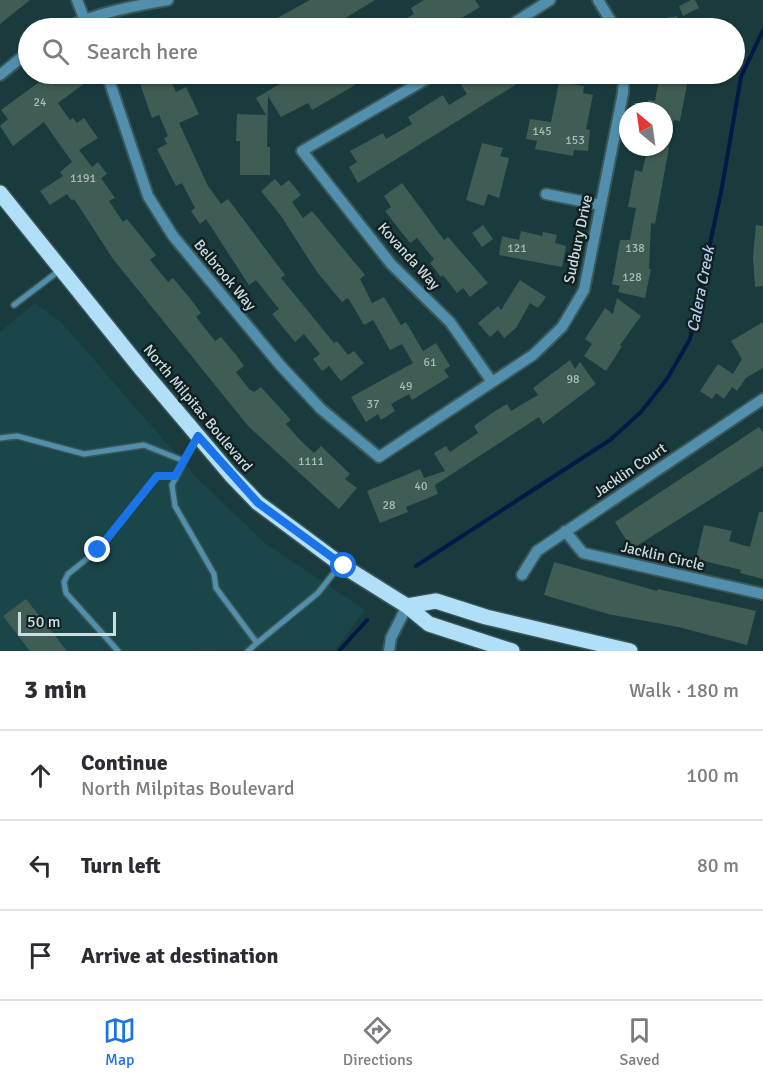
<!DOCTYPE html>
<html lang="en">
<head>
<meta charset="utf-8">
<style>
  :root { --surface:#fff; --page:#f2f2f3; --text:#2b2b33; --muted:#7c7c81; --line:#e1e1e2; --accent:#1a73e8 }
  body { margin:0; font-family:Signika,sans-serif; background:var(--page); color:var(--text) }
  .compass { position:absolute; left:619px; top:102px; width:54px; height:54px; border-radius:50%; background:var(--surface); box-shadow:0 2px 4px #0004; rotate:331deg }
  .scale { position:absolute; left:18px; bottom:15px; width:98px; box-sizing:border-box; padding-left:6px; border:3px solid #cadcde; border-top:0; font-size:16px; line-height:21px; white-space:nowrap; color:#cadcde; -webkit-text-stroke:4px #122021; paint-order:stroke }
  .stop { position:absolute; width:18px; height:18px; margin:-14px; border:4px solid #1a73e8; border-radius:50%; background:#fff }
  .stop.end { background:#1a73e8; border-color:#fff; box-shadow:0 2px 6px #0008 }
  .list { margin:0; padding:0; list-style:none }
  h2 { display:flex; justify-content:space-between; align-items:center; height:78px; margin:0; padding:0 24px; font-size:26px }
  h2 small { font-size:20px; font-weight:400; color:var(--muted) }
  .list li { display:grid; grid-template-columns:39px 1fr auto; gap:18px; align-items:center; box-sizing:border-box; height:90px; padding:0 24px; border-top:2px solid var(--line) }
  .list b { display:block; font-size:22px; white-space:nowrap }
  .list p { margin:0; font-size:20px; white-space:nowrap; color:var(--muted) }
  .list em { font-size:20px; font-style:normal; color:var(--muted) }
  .icon { flex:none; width:33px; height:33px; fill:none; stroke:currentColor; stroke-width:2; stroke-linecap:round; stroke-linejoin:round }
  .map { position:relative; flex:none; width:763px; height:651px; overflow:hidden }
  .search { position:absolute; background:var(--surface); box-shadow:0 2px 4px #0004; left:18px; right:18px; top:18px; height:66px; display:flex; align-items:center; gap:15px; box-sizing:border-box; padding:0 21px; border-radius:33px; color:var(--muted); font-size:22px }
  .sheet { height:348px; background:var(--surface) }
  nav { display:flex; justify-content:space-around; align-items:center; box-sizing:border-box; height:84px; border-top:2px solid var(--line); background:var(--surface); font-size:16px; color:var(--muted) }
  nav a { display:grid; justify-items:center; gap:3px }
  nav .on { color:var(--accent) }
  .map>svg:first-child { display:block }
</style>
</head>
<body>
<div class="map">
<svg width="763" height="651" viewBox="0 0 763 651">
  <rect width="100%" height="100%" fill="#1a3b3e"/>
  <path fill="#1a464a" d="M35,303L61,322L195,476L266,544L365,610L335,650L0,651V332Z"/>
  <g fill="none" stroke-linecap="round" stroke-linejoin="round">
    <path stroke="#001946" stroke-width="4" d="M416,566L610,440L641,412L667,379L690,339L722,187L741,77L763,30
      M339,651L367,620"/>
  </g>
  <path fill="#3f5d54" d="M0,0H30L0,24Z
    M310,0H375L329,28H259Z
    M424,0H475L480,7L445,28H439L435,22L424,28H389L414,14L411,8Z
    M691,0H695L699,8L683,16L679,6Z
    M677,16L679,28H639V23Z
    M43,74H78L85,83L58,103L70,120L73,118L77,123L84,118L98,138L79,150L92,167L98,162L107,174L101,178L115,198L109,201L123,222L127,219L156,255L150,260L168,282L173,278L189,297L201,313L196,317L215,341L221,337L236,355L244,366L236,372L249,389L254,392L261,387L291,420L286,424L301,441L314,453L321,446L350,474L345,479L357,488L339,509L249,427L113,259L74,199L72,201L67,194L50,205L40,191L63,176L60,172L72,162L44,122L13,146L0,126L8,119L1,110L46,77Z
    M148,74H168L176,92L186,87L199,114L179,123L208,186L221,204L228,199L285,275L281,278L334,343L337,341L348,355L354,351L364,363L341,381L329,366L322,371L313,359L320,354L304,334L295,342L272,314L279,309L256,280L249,285L206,219L200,224L191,211L195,208L182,183L176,186L157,149L167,144L164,138L168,136L159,115L152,118L139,81L149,76Z
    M281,74H348L355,85L312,110L308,103L281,117L268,96L267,147H270V175H240V141H236L237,114L266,115L256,98L285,81Z
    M498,74H533L358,183L349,167L357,162L350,151L383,133L386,139L412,124L408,117L443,95L449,105L467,94L461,85L475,76L479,83Z
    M660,74H687L688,79L680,121L674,120L669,146H664V111H646L648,100L655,101Z
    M559,82L584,86L583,93L593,95L586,129L590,130L588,151L574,150L573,156L535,149L537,141L526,139L530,119L551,122Z
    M482,143L503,148L500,156L509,158L499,198L488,194L484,206L466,200Z
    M648,147H669L655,224L651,223L649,269H651L645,298L618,292L620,286L612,284L620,240H630L632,229L636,208L628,207L635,170L642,172Z
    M275,179L281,186L289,180L301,195L292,202L303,218L312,211L365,275L360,279L372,303L384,297L401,325L406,322L423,351L436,343L450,366L444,370L449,377L412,400L409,394L391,404L395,411L381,420L378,414L366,422L351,397L413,363L402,344L390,350L373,320L364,325L348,298L342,302L317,272L281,216L261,191Z
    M402,183L444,240L448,237L488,283L470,297L463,288L457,293L443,275L441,277L430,263L434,259L417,238L410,243L385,211L391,207L384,196Z
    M483,225L493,239L482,247L472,233Z
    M756,225L763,226V286L755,287L753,256Z
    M521,231L542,236L543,232L557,235L555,243L566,246L562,267L499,255L502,236L519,240Z
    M520,280L546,297L538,308L530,303L516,328L504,338L498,330L490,337L478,323L498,306L501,310Z
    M617,298L641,316L620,345L622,346L606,371L584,356L592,344L585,339L605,308L613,314Z
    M763,322V368L746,378L737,391L732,387L724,399L716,393L712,399L700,391L718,364L733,374L742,359L731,341Z
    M570,360L575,369L580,362L596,384L543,424L539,417L435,485L438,494L406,507L408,512L380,523L367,491L420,469L424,478L445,471L434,453L446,446L450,452L478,433L474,426L492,413L507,404L511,411L538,395L533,388Z
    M759,427L763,432V466L632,549L615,522Z
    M759,512H763V579L740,573L741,570L696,559L704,525L732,531L729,541L750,547Z
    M554,562L657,591L658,589L756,611L747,645L678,627L608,614L544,595Z
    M26,599L67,651H30L3,616Z"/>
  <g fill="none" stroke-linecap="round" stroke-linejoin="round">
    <defs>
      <path id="lane" d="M14,305L60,270
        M197,437L172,485L175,506L214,574L216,588L257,643L318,593L340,565
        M0,438L17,436L84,454L144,445L184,461
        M118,651L66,593L64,582L68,574L98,550L157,476H175
        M248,651L257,643"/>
      <path id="street" d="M77,0L88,28
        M598,0L615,28
        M65,28C98,13 132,6 168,0
        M506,28L550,0
        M107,74L148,196L173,236L280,365L321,409L379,457L533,355L562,327L584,290L623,93L624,74
        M435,74L302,151L391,264L450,322L492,382
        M0,75L28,52
        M546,194L601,205
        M565,531L583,553L763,594
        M522,575L537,551L763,399
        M389,651L391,638L407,606"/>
      <path id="primary" d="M0,193L143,371L231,475L258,503L343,566L407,606L429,624L512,651
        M407,606L436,601L486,617L630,651"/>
    </defs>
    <use href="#lane" stroke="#3a585b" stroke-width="8"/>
    <use href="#street" stroke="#3a585b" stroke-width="14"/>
    <use href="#primary" stroke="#3a585b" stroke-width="18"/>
    <use href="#lane" stroke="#518fac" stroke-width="5"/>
    <use href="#street" stroke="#518fac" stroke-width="10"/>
    <use href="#primary" stroke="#b0dff7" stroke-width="15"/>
  </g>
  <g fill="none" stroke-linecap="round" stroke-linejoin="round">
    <path stroke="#1a73e8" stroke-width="8" d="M98,550L157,476H175L198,436L258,503L344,566"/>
  </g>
  <g text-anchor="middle" stroke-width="5" stroke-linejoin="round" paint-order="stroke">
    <g font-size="12" fill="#a7bcbc">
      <text x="40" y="106">24</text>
      <text x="542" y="135">145</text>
      <text x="575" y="144">153</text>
      <text x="83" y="182">1191</text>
      <text x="517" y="252">121</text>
      <text x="635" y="252">138</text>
      <text x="632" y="281">128</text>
      <text x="430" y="366">61</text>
      <text x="573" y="383">98</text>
      <text x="406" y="390">49</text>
      <text x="373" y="408">37</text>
      <text x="311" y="465">1111</text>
      <text x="421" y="490">40</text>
      <text x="389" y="509">28</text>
    </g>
    <g font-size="15" fill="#cadcde" stroke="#122021">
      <text transform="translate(578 239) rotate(-78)" y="5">Sudbury Drive</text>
      <text transform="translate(409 256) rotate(48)" y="5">Kovanda Way</text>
      <text transform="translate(225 275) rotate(50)" y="5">Belbrook Way</text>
      <text transform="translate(198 408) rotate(50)" y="5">North Milpitas Boulevard</text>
      <text transform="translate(630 470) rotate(-34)" y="5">Jacklin Court</text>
      <text transform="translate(663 556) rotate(13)" y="5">Jacklin Circle</text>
    </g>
    <g font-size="16" font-style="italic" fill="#b5cdf1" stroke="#122021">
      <text transform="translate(700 289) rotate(-79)" y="6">Calera Creek</text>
    </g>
  </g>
</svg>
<svg class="compass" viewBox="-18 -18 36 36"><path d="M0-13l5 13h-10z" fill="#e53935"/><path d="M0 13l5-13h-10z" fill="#7c7c81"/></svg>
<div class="scale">50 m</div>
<div class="stop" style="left:344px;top:566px"></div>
<div class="stop end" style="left:98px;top:550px"></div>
<div class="search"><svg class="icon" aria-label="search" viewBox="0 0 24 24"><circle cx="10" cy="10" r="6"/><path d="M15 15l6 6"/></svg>Search here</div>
</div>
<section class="sheet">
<h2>3 min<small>Walk · 180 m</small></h2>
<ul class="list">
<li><svg class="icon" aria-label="ahead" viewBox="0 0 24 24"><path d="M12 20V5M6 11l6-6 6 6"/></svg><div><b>Continue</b><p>North Milpitas Boulevard</p></div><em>100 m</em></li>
<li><svg class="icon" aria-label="left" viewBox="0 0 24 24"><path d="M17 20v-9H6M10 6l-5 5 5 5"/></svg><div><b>Turn left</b></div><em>80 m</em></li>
<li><svg class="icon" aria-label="arrive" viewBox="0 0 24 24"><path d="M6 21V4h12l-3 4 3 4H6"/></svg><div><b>Arrive at destination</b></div></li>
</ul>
</section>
<nav>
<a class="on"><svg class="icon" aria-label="map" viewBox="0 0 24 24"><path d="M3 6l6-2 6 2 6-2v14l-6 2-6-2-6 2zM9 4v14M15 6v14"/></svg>Map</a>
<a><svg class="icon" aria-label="directions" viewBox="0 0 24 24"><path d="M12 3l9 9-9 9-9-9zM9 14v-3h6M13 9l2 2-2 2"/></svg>Directions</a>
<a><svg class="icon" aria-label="saved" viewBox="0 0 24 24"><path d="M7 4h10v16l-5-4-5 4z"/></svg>Saved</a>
</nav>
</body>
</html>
